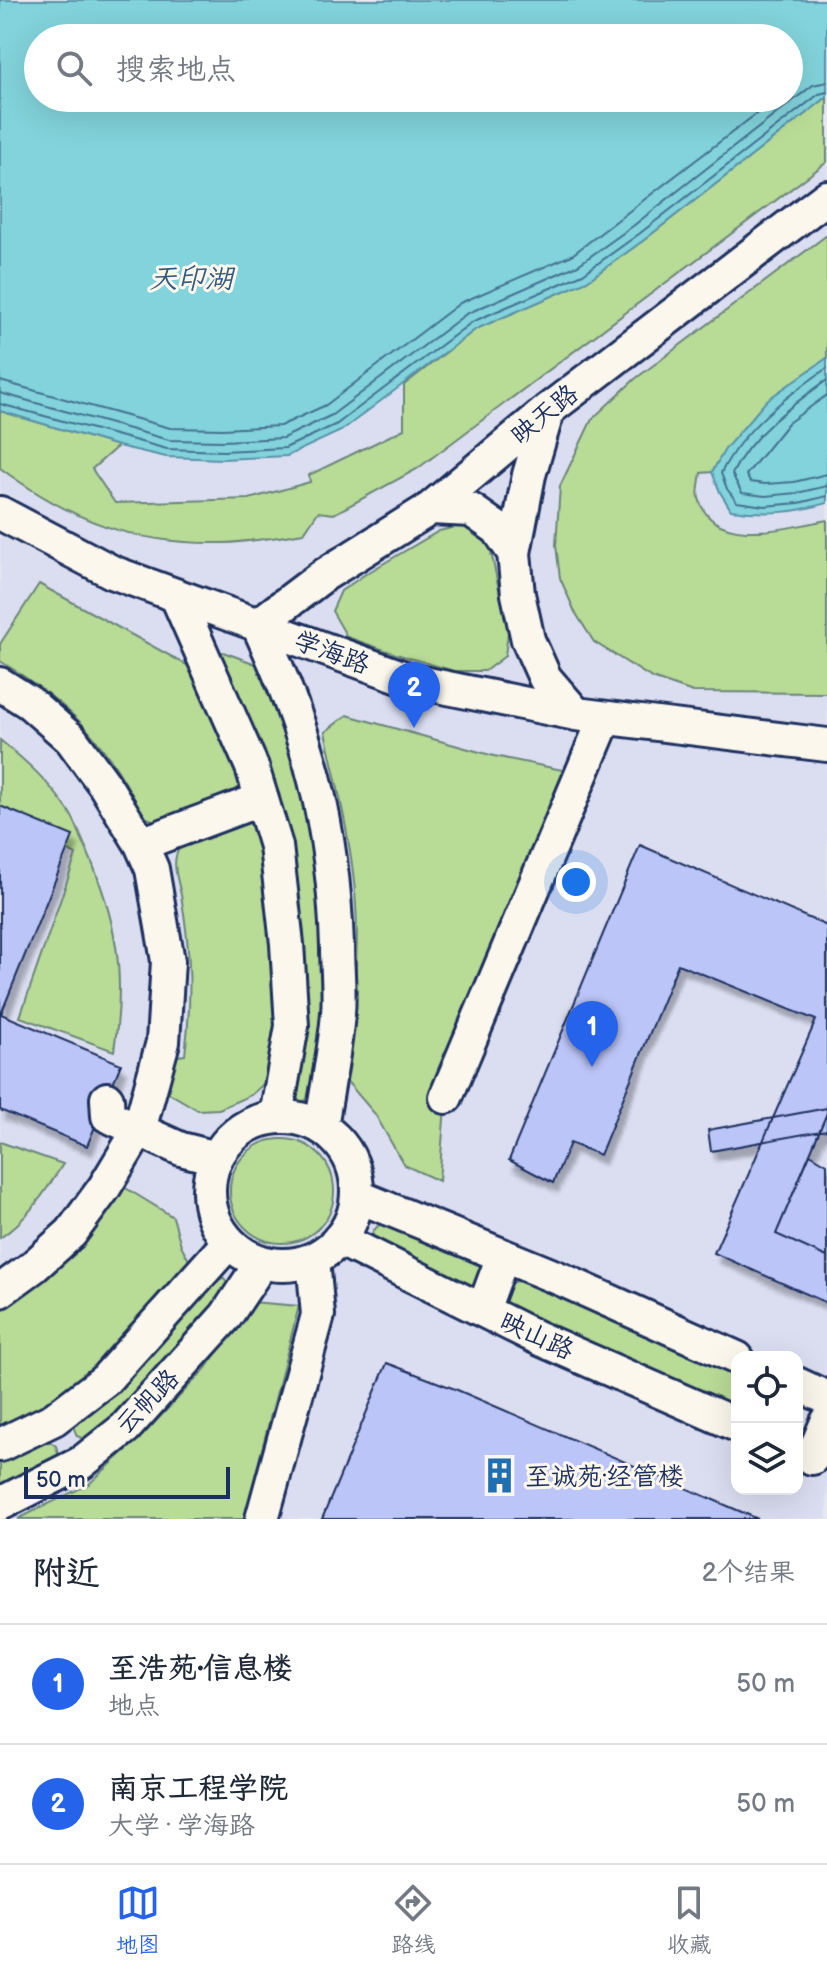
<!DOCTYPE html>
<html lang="zh">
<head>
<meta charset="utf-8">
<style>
  :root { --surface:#fff; --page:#f2f2f3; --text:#1f2937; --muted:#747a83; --line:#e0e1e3; --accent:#2563eb }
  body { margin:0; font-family:"Balsamiq Sans","LXGW WenKai TC",sans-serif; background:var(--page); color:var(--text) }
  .controls { position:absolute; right:24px; bottom:24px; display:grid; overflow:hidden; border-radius:16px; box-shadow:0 8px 32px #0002 }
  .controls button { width:72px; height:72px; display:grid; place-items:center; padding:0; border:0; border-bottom:2px solid var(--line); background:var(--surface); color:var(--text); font:40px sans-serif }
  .scale { position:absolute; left:24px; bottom:20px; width:206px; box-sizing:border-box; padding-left:8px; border:4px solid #1b2f5e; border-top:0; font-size:22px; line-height:28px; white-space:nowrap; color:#1b2f5e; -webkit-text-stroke:6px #fbf7ec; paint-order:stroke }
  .you { position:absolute; left:576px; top:882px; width:28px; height:28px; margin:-20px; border:6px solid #fff; border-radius:50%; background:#1a73e8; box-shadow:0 0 0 12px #1a73e833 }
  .badge { display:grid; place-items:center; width:52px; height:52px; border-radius:50%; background:var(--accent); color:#fff; font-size:26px; font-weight:700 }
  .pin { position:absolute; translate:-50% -66px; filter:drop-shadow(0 2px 4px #0008) }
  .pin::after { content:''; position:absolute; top:42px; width:28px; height:24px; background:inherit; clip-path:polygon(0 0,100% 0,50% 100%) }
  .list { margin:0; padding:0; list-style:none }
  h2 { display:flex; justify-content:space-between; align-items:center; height:104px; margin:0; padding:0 32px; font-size:34px }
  h2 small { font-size:26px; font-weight:400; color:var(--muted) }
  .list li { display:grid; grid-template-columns:52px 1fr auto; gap:24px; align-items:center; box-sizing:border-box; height:120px; padding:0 32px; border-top:2px solid var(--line) }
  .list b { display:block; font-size:30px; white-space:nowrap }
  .list p { margin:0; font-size:26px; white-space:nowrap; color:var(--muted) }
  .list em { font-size:26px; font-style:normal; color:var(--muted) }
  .icon { flex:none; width:44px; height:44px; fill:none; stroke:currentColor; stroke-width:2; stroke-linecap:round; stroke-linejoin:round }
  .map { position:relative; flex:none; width:827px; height:1519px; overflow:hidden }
  .search { position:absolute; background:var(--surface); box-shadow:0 8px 32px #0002; left:24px; right:24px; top:24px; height:88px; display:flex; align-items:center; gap:20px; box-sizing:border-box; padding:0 28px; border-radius:44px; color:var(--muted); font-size:30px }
  .sheet { height:344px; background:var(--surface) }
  nav { display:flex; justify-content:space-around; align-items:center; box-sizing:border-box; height:112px; border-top:2px solid var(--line); background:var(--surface); font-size:22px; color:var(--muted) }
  nav a { display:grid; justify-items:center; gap:4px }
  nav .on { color:var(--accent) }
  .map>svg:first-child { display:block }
</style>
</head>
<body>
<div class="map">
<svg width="827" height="1519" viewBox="0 0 827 1519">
  <defs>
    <filter id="shadow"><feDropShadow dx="5" dy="9" stdDeviation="2" flood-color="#0004"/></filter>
  </defs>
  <rect width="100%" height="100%" fill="#e8e8ef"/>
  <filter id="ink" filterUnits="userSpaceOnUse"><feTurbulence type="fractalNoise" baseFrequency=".0125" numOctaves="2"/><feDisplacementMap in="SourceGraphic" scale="16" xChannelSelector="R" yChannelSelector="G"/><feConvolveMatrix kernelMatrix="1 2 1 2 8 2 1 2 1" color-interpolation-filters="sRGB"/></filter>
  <g filter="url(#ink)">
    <path fill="#dbdef1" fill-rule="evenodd" d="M0,0H827V1519H0ZM38,38H789V98H38ZM737,1357H797V1489H737Z"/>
    <path fill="#b8db95" stroke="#6a857a" stroke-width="2" d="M827,97V162L417,469L334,514L318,512L304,533C278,537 250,542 224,543C134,545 72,521 0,468V411L118,446L92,469L115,503L249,499L310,482L309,475L404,429V385L476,329L587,281L644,240Z
      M827,235V358L713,472L701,473C700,481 697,491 699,498C711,550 790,527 827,520V693L693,692L652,678L594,642L575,612L560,578L556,545L560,486L592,419L635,379Z
      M468,524L490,547L508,632L505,656L485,671H454L396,654L347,637L332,611L341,591L364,575L439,531Z
      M39,584L187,665L240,750L246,776L236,789L160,823L144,817C105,740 73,706 0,661V644Z
      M223,652L256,664L262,669L292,738L330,909L317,1092L307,1100L298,1102L291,1095L302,977L299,906L288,829L269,765L234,700L215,655Z
      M347,715L494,756L572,772L445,1107L439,1181L404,1165L375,1114L343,1077C350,1021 360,963 356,906C353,848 338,789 325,732Z
      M0,740C26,761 49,782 68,810C76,821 80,836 86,848C117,920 126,973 114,1051L20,1017L76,855L0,814Z
      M260,817L282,1012L269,1079L251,1095L219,1109L198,1110L169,1093L170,1057L185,1055C192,998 191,952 181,895C178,880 170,861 180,847C197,825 235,823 260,817Z
      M230 1191a52 52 0 1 1 104 0a52 52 0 1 1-104 0Z
      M0,1142L63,1164C46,1191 27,1220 0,1238Z
      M124,1187L173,1217L181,1245L194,1270L83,1385L7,1427L0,1424V1305C59,1274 87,1241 124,1187Z
      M382,1222L479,1256C482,1269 483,1282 470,1289L371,1243L373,1231Z
      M224,1278L230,1286L192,1345L88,1441L77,1436L73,1426L75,1416L211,1280Z
      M520,1279L737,1371V1420L512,1318L504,1301L508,1286Z
      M251,1302L299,1306L244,1519H18L89,1484L144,1434L206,1368Z
      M47,1440L56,1446L59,1456L0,1496V1457L32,1441Z"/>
    <path fill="#82d3db" stroke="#5991a9" stroke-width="2" fill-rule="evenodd" d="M0,0H827V97L644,240L587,281L476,329L341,431L287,456L223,459L166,457L118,446L0,411ZM38,38H789V98H38Z
      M827,358V503C794,513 766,515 731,510L720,492L712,472L725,449L767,400Z"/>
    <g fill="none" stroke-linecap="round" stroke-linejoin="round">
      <path stroke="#447190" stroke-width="2" d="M827,368C786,397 744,427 721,473L727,489L737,502L764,506L799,503L827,496
        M827,380C791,406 752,433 732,474L742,493L765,496L797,493L827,486
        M0,381L170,428L223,429L280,426L326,405L460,303L572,255L777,98
        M0,393L169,440L223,441L283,438L332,415L466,314L578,265L633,226L813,85L827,82
        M827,395L788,423L746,475L750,482L765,484L794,482L827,474
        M0,404L167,449L223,451L285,448L337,424L472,322L583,274L639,234L819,94L827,92"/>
    </g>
    <path fill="#bcc5f7" stroke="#1b2f5e" stroke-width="2" filter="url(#shadow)" d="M0,806L73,836L1,1014L121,1064L87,1146L0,1110Z
      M640,845L827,926V1113L776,1234L827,1257V1303L714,1253L816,1020L678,964L600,1155L570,1143L553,1183L509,1160Z
      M827,1108V1130L711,1151L708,1130Z
      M810,1154L827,1164V1257L776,1234Z
      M387,1363L455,1389L758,1519H322Z"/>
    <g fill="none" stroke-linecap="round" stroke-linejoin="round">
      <defs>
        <path id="minor" d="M548,410L529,475L514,553L518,594L528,640L545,678L576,714
          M431,508L471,510L498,529L514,553
          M0,513L112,572L413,681L576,714L827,745
          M177,597L252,767L276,846L287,944L292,1026L276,1116
          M0,684L30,703L71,739L104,784L141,844L152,869L168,961L163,1042L139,1130L104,1188L71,1233L33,1267L0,1291
          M141,844L262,799
          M446,1097L605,718
          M107,1099L108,1116L181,1149L216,1158
          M209 1191a74 74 0 1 1 148 0a74 74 0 1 1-148 0Z
          M321,1127C327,1089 335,1051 338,1013C340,991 337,968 337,946C333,825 309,734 258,625L324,575L431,508L548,410L827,197
          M357,1196L563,1280L737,1358
          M339,1239L538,1338L737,1425
          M483,1310L503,1256
          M797,1384L827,1398
          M0,1445L54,1419L105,1380L229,1242
          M812,1458L827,1422
          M0,1504L81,1463L125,1428L226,1316L262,1262
          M262,1519L318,1315L313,1259"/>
      </defs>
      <use href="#minor" stroke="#1b2f5e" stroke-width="38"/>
      <use href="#minor" stroke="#fbf7ec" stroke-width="32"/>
    </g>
  </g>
  <defs>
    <symbol id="building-bare" viewBox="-9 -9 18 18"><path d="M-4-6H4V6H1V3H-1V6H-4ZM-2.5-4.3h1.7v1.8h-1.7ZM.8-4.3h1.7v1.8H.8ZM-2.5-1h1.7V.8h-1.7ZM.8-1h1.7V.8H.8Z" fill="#1f6fb2" stroke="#fbf7ec" stroke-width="2.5" paint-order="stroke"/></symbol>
  </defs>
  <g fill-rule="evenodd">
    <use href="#building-bare" x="474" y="1450" width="51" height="51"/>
  </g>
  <g text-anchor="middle" stroke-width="6" stroke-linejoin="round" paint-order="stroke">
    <g font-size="26" fill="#1b2f5e" stroke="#fbf7ec">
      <text transform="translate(544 414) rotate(-39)" y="9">映天路</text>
      <text transform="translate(332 652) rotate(20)" y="9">学海路</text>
      <text transform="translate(537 1335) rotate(25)" y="9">映山路</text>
      <text transform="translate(147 1401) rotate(-46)" y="9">云帆路</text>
    </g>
    <g font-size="26" fill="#1b2f5e" stroke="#fbf7ec" text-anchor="start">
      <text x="525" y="1485">至诚苑·经管楼</text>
    </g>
    <g font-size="28" font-style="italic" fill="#35587d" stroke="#fbf7ec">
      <text x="191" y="288">天印湖</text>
    </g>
  </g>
</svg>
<div class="controls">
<button><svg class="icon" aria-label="locate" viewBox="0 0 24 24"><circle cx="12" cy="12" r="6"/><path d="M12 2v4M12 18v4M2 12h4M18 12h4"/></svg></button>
<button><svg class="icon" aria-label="layers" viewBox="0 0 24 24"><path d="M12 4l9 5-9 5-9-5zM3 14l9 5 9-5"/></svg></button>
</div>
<div class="scale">50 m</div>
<div class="you"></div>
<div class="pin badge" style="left:592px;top:1067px">1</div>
<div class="pin badge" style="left:414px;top:728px">2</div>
<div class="search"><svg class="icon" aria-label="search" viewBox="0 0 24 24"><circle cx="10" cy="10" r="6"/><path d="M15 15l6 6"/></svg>搜索地点</div>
</div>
<section class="sheet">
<h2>附近<small>2个结果</small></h2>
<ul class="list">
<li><span class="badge">1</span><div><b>至浩苑·信息楼</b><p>地点</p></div><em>50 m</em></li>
<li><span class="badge">2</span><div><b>南京工程学院</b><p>大学 · 学海路</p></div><em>50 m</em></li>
</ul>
</section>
<nav>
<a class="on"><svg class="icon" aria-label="map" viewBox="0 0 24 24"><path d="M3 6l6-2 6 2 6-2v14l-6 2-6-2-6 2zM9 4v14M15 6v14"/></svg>地图</a>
<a><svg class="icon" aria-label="directions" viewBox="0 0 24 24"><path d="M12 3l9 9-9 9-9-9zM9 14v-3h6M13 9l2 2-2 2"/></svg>路线</a>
<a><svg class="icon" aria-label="saved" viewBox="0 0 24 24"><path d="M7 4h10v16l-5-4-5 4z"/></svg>收藏</a>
</nav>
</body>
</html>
